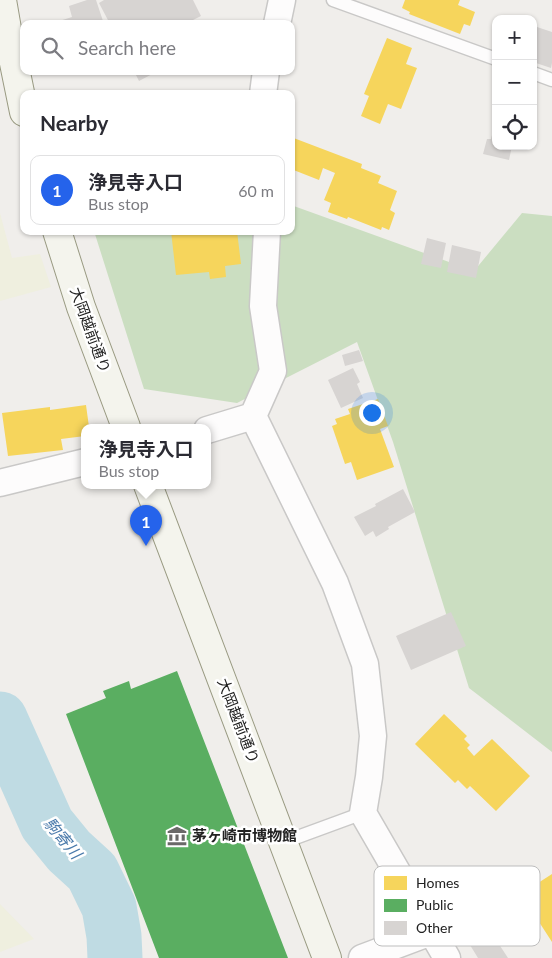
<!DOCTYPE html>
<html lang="en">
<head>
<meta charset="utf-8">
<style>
  :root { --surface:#fff; --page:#f7f7f7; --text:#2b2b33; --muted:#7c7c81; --line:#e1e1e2; --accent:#2563eb }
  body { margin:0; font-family:Lato,"Noto Sans JP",sans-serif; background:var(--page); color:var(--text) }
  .controls { position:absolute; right:15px; top:15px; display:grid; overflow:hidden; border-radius:10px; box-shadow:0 1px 4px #0004 }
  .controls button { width:45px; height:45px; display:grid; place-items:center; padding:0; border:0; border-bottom:1px solid var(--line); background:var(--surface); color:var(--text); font:25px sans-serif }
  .you { position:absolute; left:371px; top:412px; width:18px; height:18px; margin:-12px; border:4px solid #fff; border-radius:50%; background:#1a73e8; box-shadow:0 0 0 8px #1a73e833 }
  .badge { display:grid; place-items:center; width:32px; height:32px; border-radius:50%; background:var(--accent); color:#fff; font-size:16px; font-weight:700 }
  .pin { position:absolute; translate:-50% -41px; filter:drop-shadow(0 1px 2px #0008) }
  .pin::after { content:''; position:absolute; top:26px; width:18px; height:15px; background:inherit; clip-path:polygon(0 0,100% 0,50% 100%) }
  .popup { position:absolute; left:81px; top:424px; width:130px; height:65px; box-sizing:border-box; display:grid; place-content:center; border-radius:10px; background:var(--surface); filter:drop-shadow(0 1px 4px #0005); font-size:16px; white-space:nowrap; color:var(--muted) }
  .popup b { font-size:19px; color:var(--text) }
  .popup::after { content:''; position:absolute; left:50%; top:100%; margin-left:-10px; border:10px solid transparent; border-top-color:var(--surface) }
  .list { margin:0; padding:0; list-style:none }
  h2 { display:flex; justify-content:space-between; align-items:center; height:65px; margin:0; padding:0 20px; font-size:21px }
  h2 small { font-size:16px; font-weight:400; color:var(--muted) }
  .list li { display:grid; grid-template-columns:32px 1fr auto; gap:15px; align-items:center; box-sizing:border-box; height:70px; margin:0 10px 10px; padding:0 10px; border:1px solid var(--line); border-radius:10px }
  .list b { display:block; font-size:19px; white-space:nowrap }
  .list p { margin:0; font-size:16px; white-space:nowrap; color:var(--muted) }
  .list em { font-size:16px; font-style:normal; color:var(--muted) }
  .icon { flex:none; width:28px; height:28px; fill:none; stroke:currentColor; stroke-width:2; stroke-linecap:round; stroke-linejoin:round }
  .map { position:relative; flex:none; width:552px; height:958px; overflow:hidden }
  .search { position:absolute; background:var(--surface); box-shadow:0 1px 4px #0004; left:20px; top:20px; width:275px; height:55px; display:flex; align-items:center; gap:12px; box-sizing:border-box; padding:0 18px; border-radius:10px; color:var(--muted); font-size:19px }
  .panel { position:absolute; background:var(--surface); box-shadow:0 1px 4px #0004; left:20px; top:90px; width:275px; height:145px; border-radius:10px }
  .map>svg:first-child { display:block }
</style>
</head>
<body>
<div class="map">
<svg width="552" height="958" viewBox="0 0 552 958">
  <rect width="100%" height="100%" fill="#f0eeeb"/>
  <path fill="#efefdf" d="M0,213L12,258L40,254L51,287L0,301Z
    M0,904L34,939L0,952Z"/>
  <path fill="#cbdec1" d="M291,205L474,271L522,213L552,216V752L469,688L393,442L357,342L237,403L144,389L94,231H291Z"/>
  <path fill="#f6d55c" d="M405,0H460L458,5L475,12L470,26L464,24L460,34L409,14L410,12L402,8Z
    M387,38L412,48L406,64L417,68L401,109L388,104L380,124L361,116L369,96L364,94Z
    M291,137L362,164L361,168L381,176L378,183L397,191L390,210L395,213L389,230L382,227L381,230L348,217L347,219L328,212L331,203L324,200L335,173L323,168L319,180L291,169Z
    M171,231H237L241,264L225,266L226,277L210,279L209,272L176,275Z
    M378,399L388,426L380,429L394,467L357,480L351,462L345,464L332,426L337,424L335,419L350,414L348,409Z
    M86,405L89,427H85V436L61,439L63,450L8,456L2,413L50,407V410Z
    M444,714L467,736L464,739L470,745L467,748L474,756L492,739L530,776L496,811L470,786L467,789L458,780L455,783L415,744Z
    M552,874V942L521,894Z"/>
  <path fill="#5aae61" d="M177,671L288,958H159L66,714L106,698L103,691L129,681L131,689Z"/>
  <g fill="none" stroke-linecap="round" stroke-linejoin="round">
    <path stroke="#bfdbe3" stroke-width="55" d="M0,719L47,824L69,851L92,872L109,907L114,936L115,958"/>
  </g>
  <path fill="#d7d4d2" d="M87,0H96L104,24H50L72,17L69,6Z
    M104,0H193L201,16L191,21L192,24H110L99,3Z
    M534,26L552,32V63L551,68L533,62V30Z
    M134,71H158L139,81Z
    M495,123L496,146H512L509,160L483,154L487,139H491Z
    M427,238L446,243L441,268L421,264Z
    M452,245L481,252L476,278L447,272Z
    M359,350L363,361L345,366L342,355Z
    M353,368L360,382L357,384L363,398L341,408L328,380Z
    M403,489L415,512L388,527L389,529L376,537L373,531L365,536L354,517L376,506L375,504Z
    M451,612L466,646L411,670L396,636Z
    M494,906L503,923L467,940L459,923Z
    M491,932L508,958H478L470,945Z"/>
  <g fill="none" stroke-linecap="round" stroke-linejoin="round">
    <defs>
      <path id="lane" d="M333,0L496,59
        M533,73L552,80
        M284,842L363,813"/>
      <path id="street" d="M277,24L282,0
        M263,94L266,71
        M267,231L263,306L273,371L253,416L335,583L365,664L373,736L369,777L363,813L447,958
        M207,430L253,416
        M0,483L85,462
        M362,958L431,932"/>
      <path id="secondary" d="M2,0L7,29L24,112
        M57,231L81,307L126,427
        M148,485L327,958"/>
    </defs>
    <use href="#lane" stroke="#c9c8c7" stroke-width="15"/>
    <use href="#street" stroke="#c9c8c7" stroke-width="29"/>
    <use href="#secondary" stroke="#999a82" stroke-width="30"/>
    <use href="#lane" stroke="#fdfcfc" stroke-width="12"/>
    <use href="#street" stroke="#fdfcfc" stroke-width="26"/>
    <use href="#secondary" stroke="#f4f4ed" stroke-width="28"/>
  </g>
  <defs>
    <symbol id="museum-bare" viewBox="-9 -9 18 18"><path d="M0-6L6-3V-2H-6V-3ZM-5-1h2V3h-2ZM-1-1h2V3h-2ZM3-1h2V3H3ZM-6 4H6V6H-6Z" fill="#6a6968" stroke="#fff" stroke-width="2.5" paint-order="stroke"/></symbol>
  </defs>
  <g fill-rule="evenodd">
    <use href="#museum-bare" x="163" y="822" width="28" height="28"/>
  </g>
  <g text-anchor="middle" stroke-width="5" stroke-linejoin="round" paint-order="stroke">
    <g font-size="15" fill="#222" stroke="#fff">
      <text transform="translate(90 330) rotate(70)" y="5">大岡越前通り</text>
      <text transform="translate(238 721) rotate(69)" y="5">大岡越前通り</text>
    </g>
    <g font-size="15" font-weight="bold" fill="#222" stroke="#fff" text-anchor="start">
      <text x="192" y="841">茅ヶ崎市博物館</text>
    </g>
    <g font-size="16" font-style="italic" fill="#4a7aab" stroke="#fff">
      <text transform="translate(63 838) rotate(50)" y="6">駒寄川</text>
    </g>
  </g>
  <rect x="374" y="866" width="166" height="80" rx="8" fill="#fff" stroke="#bdbdbd" stroke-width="1"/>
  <rect x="384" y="876" width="23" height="14" fill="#f6d55c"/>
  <rect x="384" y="899" width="23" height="13" fill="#5aae61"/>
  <rect x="384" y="921" width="23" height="14" fill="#d7d4d2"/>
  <g font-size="14" fill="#222">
    <text x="416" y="888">Homes</text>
    <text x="416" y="910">Public</text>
    <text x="416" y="933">Other</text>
  </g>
</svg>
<div class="controls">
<button>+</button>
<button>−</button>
<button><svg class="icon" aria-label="locate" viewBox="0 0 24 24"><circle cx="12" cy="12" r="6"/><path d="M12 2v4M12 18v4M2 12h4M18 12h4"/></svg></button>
</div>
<div class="you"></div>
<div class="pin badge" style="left:146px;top:546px">1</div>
<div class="popup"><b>浄見寺入口</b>Bus stop</div>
<div class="search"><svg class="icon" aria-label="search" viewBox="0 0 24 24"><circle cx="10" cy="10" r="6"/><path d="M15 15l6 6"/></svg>Search here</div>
<section class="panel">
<h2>Nearby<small></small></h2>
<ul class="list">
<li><span class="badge">1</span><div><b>浄見寺入口</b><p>Bus stop</p></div><em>60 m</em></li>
</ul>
</section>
</div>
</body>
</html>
